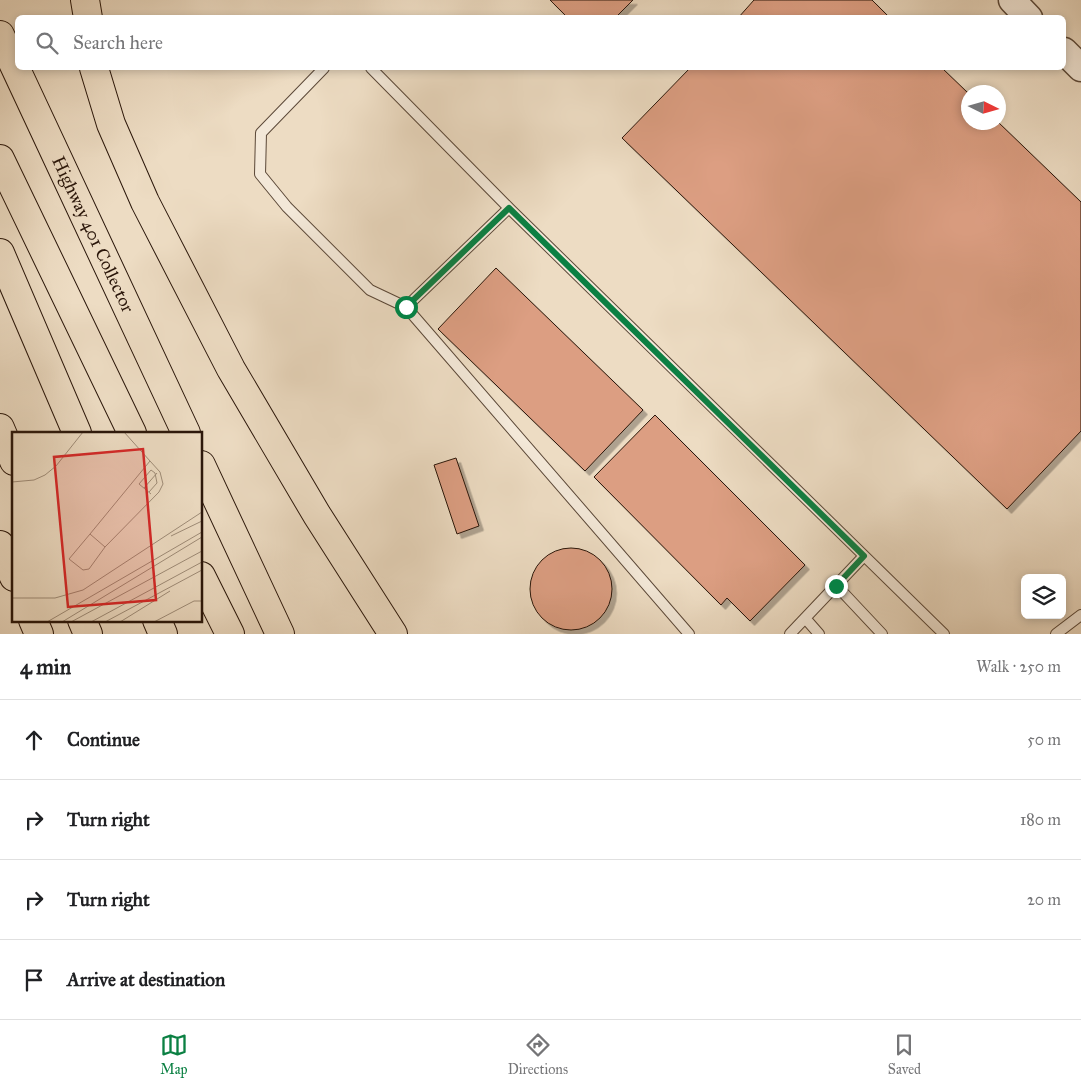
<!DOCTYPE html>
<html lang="en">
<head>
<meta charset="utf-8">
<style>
  :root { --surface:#fff; --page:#f6f6f6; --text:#202124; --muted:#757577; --line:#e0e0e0; --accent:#0b8043 }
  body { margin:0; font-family:"IM FELL Great Primer",serif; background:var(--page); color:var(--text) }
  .controls { position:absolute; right:15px; bottom:15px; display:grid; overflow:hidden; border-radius:8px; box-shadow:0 2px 8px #0003 }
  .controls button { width:45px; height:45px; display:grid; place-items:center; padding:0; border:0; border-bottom:1px solid var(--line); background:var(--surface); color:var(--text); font:25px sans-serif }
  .compass { position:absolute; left:961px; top:85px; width:45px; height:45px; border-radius:50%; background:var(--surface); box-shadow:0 2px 8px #0003; rotate:95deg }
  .stop { position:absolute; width:15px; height:15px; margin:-11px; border:4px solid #0b8043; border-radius:50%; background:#fff }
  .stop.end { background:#0b8043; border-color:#fff; box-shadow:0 1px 5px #0008 }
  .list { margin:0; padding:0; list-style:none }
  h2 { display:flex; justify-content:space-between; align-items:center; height:65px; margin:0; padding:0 20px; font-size:21px }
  h2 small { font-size:16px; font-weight:400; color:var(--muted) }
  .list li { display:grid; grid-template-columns:32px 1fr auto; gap:15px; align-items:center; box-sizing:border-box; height:80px; padding:0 20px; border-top:1px solid var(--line) }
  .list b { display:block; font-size:19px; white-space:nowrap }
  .list em { font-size:16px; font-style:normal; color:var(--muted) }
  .icon { flex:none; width:28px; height:28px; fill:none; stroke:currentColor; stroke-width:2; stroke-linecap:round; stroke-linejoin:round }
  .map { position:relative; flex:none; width:1081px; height:634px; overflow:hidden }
  .search { position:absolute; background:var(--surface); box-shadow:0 2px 8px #0003; left:15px; right:15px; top:15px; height:55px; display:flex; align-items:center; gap:12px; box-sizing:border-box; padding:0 18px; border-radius:8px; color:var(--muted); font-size:19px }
  .sheet { height:385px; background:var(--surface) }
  nav { display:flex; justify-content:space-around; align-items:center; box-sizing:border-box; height:70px; border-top:1px solid var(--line); background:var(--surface); font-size:14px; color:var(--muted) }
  nav a { display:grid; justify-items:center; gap:2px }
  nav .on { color:var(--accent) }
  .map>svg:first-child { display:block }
</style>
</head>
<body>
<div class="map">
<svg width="1081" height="634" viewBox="0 0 1081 634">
  <defs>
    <filter id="shadow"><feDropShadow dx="4.5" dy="4.5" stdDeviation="0" flood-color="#0004"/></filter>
  </defs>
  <rect width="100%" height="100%" fill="#eddcc3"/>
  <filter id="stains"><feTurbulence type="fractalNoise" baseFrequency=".004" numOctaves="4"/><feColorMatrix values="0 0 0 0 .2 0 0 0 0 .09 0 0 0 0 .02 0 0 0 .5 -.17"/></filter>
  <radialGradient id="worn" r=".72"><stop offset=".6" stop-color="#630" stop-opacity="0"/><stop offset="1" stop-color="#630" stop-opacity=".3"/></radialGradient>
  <path fill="#dc9e82" stroke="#2a160a" filter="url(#shadow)" d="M550,0H633L615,18H568Z
    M754,0H872L890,18H738Z
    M690,68H942L968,93V122H998L1081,202V431L1007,509L622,138Z
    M496,268L643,410L585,471L438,329Z
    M655,415L805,565L750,621L727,598L721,605L594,477Z
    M456,458L479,526L457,534L434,465Z
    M530 589a41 41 0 1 1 82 0a41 41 0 1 1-82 0Z"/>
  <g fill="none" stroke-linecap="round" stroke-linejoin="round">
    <defs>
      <path id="service" d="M324,68L261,133L260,174L287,207L370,290L406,307
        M371,68L509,208
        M836,585L882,634
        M805,618L819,634
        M689,634L406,307L509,208L944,634
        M790,634L864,556
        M1056,634L1081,615"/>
      <path id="tertiary" d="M1012,0L1029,18
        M1064,51L1081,68"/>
      <g id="motorway">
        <path d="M85,0L88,18"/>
        <path id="s1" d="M0,35L186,433"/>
        <path d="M94,68L111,124L145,202L231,369L317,515L393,634"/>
        <path d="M0,159L132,433"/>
        <path d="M0,253L77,433"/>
        <path d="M0,428L14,461"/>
        <path d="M201,465L280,634"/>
        <path d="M0,545L14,577"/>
        <path d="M201,576L230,634"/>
        <path d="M33,620L39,634"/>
        <path d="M82,620L88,634"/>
        <path d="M157,620L163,634"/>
      </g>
    </defs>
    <use href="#service" stroke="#5b4838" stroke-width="12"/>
    <use href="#tertiary" stroke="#5b4838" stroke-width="29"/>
    <use href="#motorway" stroke="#2a160a" stroke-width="30"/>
    <use href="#service" stroke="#f3e8d8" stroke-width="10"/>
    <use href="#tertiary" stroke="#f3e8d8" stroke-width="26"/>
    <use href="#motorway" stroke="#eddcc3" stroke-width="28"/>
  </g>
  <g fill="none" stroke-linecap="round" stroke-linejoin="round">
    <path stroke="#0b8043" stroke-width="6" d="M406,307L509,208L864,556L836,586"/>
  </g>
  <g text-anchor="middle" stroke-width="4" stroke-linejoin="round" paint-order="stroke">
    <g font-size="18" fill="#2a160a" stroke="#f3e8d8">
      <text dy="6" stroke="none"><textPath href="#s1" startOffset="220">Highway 401 Collector</textPath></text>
    </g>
  </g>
  <g transform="translate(12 432)">
    <rect width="190" height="190" fill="#eddcc3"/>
    <path fill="none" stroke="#9f8d79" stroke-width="1" d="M112,0L138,29L148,40L151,52L147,60L93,115L78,102L138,29M0,50L22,48L33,43L44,34L71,0M127,52L139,38L143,41L145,51L137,60M127,52L139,62M132,56L145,41M78,102L57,127L71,138L77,137L93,115M159,104L190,89M0,166H43L71,158L190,80M35,190L190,100M50,190L190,105M59,190L190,119M79,190L190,130M93,190L190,138M108,190L158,159M142,190L182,169H190"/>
    <path fill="#d62828" fill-opacity="0.15" stroke="#d62828" stroke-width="2.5" d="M131,17L144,168L56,175L42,25Z"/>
    <rect width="190" height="190" fill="none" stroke="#2a160a" stroke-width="2.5"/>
  </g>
  <rect width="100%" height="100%" filter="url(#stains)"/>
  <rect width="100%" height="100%" fill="url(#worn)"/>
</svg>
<div class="controls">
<button><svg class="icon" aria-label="layers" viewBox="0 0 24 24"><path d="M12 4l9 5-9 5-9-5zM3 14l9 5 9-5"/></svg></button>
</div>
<svg class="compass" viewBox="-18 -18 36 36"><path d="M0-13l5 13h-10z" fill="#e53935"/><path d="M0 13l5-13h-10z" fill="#757577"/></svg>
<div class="stop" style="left:406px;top:307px"></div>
<div class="stop end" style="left:836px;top:586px"></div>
<div class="search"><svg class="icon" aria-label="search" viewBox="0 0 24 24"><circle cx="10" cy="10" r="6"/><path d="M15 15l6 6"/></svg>Search here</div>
</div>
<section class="sheet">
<h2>4 min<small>Walk · 250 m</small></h2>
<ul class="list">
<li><svg class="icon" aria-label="ahead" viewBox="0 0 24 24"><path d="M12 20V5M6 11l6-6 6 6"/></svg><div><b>Continue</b></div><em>50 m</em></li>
<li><svg class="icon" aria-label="right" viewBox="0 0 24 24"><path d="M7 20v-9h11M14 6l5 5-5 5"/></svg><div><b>Turn right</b></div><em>180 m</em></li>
<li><svg class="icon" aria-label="right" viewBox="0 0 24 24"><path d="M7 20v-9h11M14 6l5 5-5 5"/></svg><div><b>Turn right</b></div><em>20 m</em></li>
<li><svg class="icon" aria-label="arrive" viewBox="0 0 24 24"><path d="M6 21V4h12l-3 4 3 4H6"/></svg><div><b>Arrive at destination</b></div></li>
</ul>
</section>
<nav>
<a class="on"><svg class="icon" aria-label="map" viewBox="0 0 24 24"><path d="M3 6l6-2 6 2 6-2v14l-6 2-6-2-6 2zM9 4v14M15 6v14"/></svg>Map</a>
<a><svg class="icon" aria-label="directions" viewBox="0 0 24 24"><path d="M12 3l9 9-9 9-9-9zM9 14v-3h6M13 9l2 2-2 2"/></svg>Directions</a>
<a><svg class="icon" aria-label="saved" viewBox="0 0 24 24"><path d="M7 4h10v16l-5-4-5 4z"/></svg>Saved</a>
</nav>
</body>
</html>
